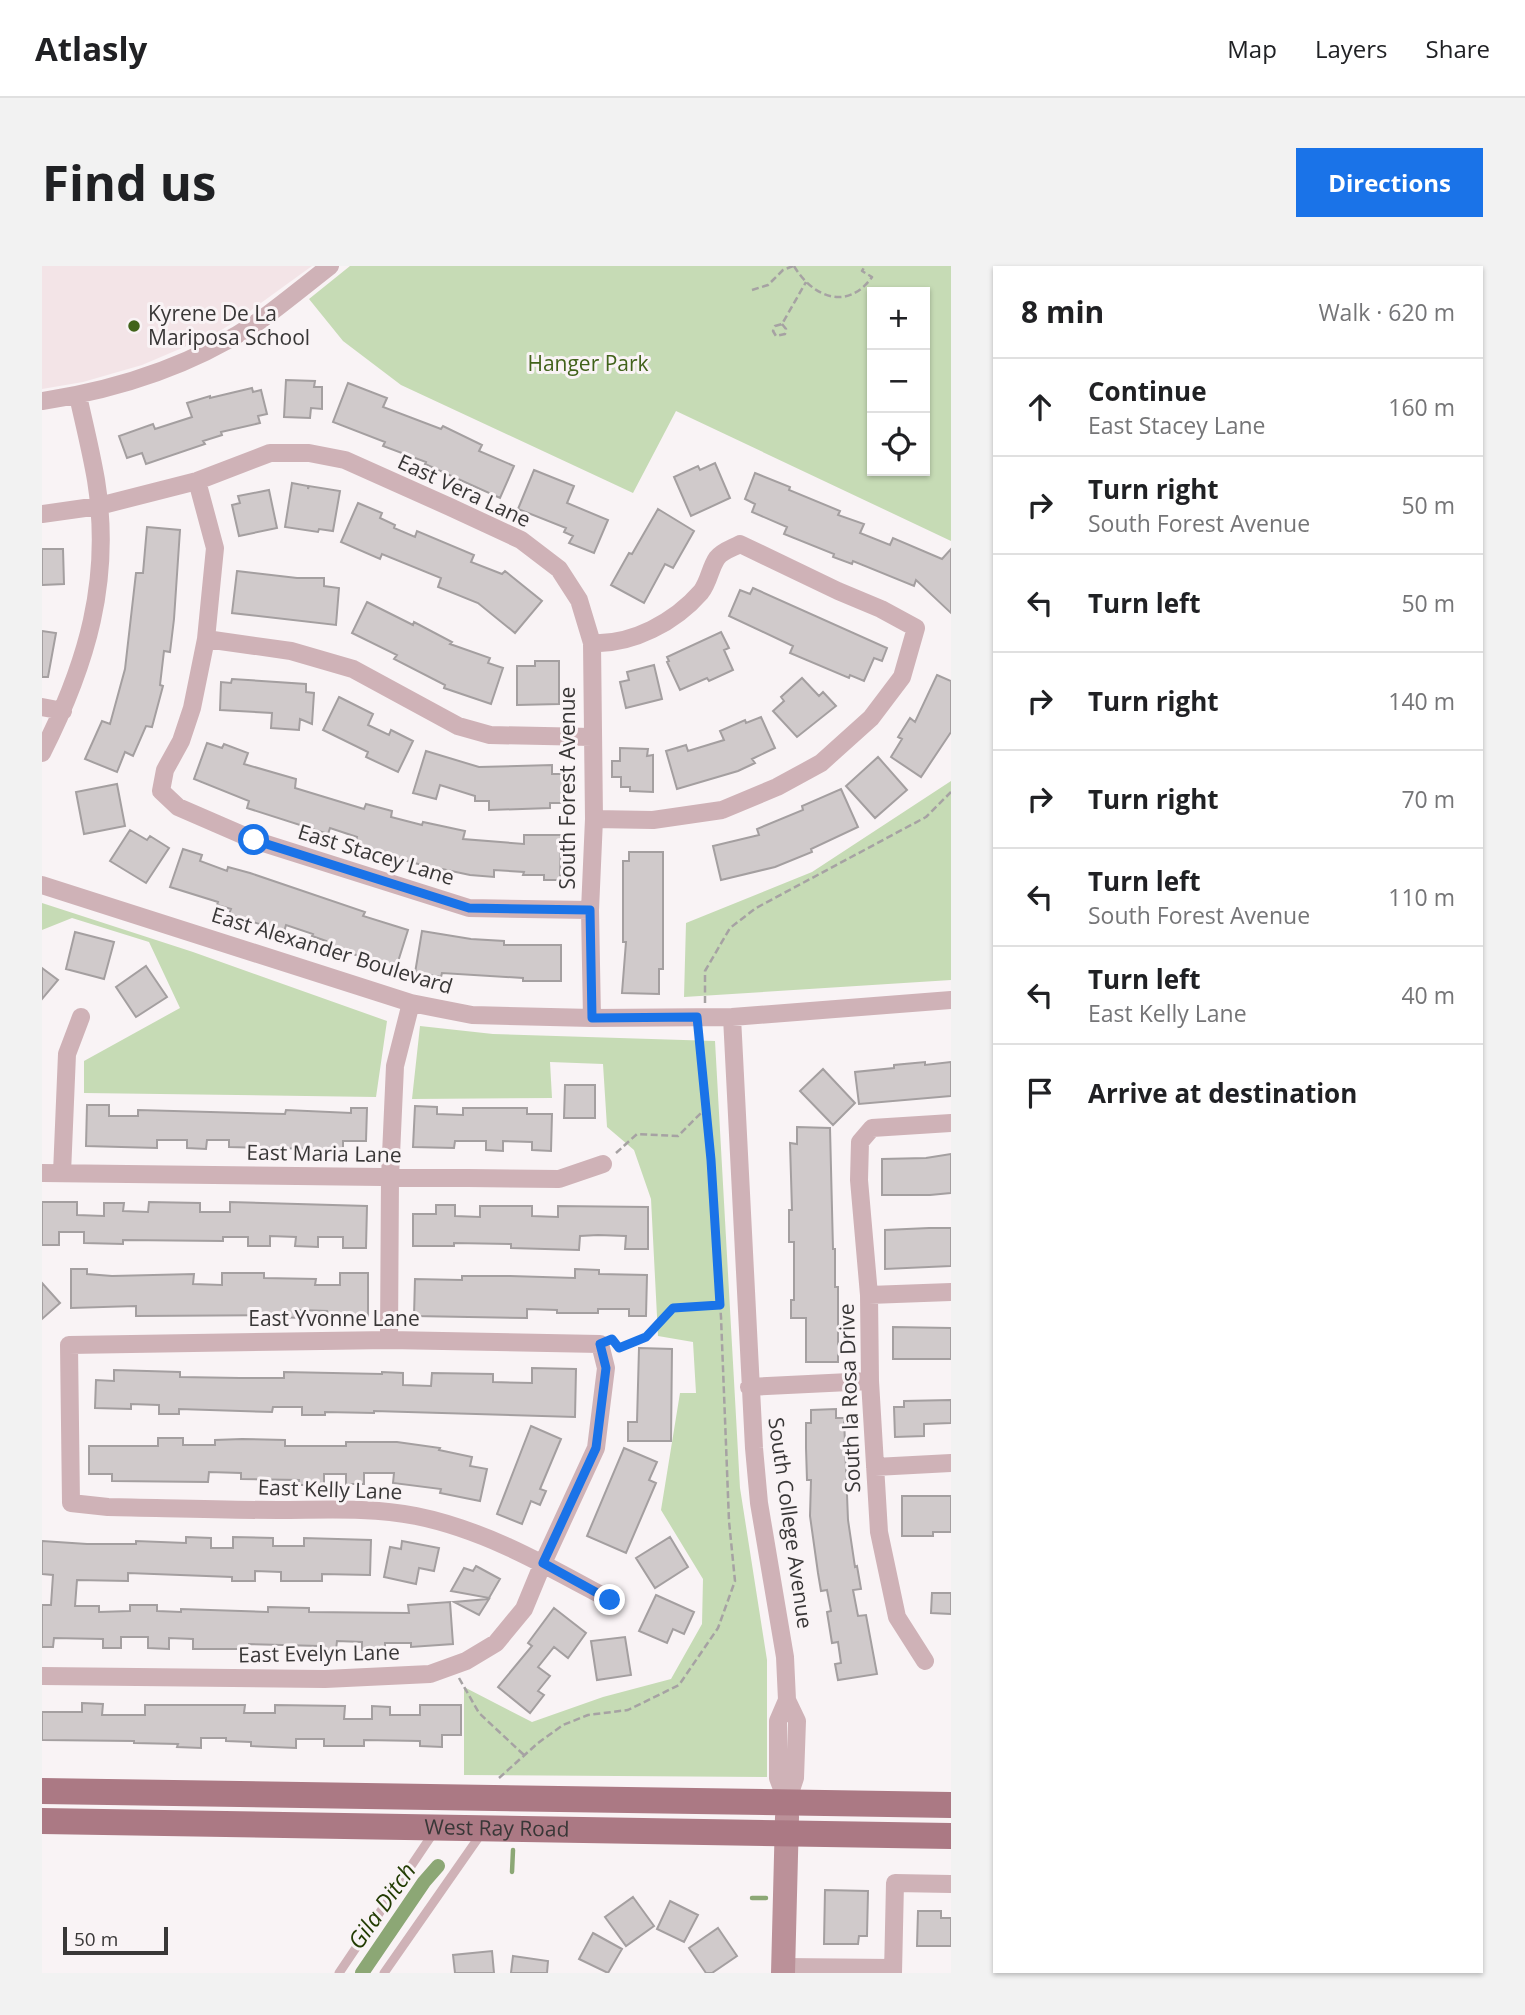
<!DOCTYPE html>
<html lang="en">
<head>
<meta charset="utf-8">
<style>
  :root { --surface:#fff; --page:#f2f2f2; --text:#202124; --muted:#757577; --line:#e0e0e0; --accent:#1a73e8 }
  body { margin:0; font-family:"Open Sans",sans-serif; background:var(--page); color:var(--text) }
  .controls { position:absolute; right:21px; top:21px; display:grid; overflow:hidden; border-radius:0px; box-shadow:0 2px 5px #0004 }
  .controls button { width:63px; height:63px; display:grid; place-items:center; padding:0; border:0; border-bottom:2px solid var(--line); background:var(--surface); color:var(--text); font:35px sans-serif }
  .scale { position:absolute; left:21px; bottom:18px; width:105px; box-sizing:border-box; padding-left:7px; border:4px solid #393737; border-top:0; font-size:19px; line-height:24px; white-space:nowrap; color:#393737; -webkit-text-stroke:5px #f9f3f5; paint-order:stroke }
  .stop { position:absolute; width:21px; height:21px; margin:-16px; border:5px solid #1a73e8; border-radius:50%; background:#fff }
  .stop.end { background:#1a73e8; border-color:#fff; box-shadow:0 2px 7px #0008 }
  .list { margin:0; padding:0; list-style:none }
  h2 { display:flex; justify-content:space-between; align-items:center; height:91px; margin:0; padding:0 28px; font-size:30px }
  h2 small { font-size:23px; font-weight:400; color:var(--muted) }
  .list li { display:grid; grid-template-columns:46px 1fr auto; gap:21px; align-items:center; box-sizing:border-box; height:98px; padding:0 28px; border-top:2px solid var(--line) }
  .list b { display:block; font-size:26px; white-space:nowrap }
  .list p { margin:0; font-size:23px; white-space:nowrap; color:var(--muted) }
  .list em { font-size:23px; font-style:normal; color:var(--muted) }
  .icon { flex:none; width:38px; height:38px; fill:none; stroke:currentColor; stroke-width:2; stroke-linecap:round; stroke-linejoin:round }
  .map { position:relative; flex:none; width:909px; height:1707px; overflow:hidden; border-radius:0px }
  header { display:flex; align-items:center; gap:42px; box-sizing:border-box; height:98px; padding:0 35px; background:var(--surface); border-bottom:2px solid var(--line) }
  header strong { font-size:33px }
  nav { display:flex; gap:38px; margin-inline-start:auto; font-size:24px }
  .intro { display:flex; align-items:center; justify-content:space-between; box-sizing:border-box; height:168px; padding:0 42px }
  h1 { margin:0; font-size:49px }
  .button { padding:18px 32px; border-radius:0px; background:var(--accent); color:#fff; font-size:24px; font-weight:700 }
  main { display:flex; gap:42px; padding:0 42px }
  aside { flex:1; background:var(--surface); border-radius:0px; box-shadow:0 2px 5px #0004 }
  .map>svg:first-child { display:block }
</style>
</head>
<body>
<header>
<strong>Atlasly</strong>
<nav><a>Map</a><a>Layers</a><a>Share</a></nav>
</header>
<div class="intro"><h1>Find us</h1><a class="button">Directions</a></div>
<main>
<div class="map">
<svg width="909" height="1707" viewBox="0 0 909 1707">
  <rect width="100%" height="100%" fill="#f9f3f5"/>
  <path fill="#f3e4e7" d="M0,0H270L197,53L173,68L100,99L41,116L0,123Z"/>
  <path fill="#c6dbb5" fill-rule="evenodd" d="M308,0H909V275L634,145L591,227L359,119L301,75L267,33ZM830,26H883V205H830Z
    M909,515V714L642,731L644,657L770,606Z
    M0,637L151,686L345,755L334,831L42,827V795L138,742L107,676L30,652L0,664Z
    M378,760L451,768L673,775L698,1222L725,1394V1511L422,1509V1421L490,1456L561,1431L629,1413L660,1358L661,1313L619,1244L638,1127H654L651,1076L616,1070L609,933L592,884L565,861L561,798L508,796L510,832L370,833Z"/>
  <g fill="none" stroke-linecap="round" stroke-linejoin="round">
    <path stroke="#8ca775" stroke-width="4.5" d="M470,1606L471,1584
      M710,1632H724"/>
    <path stroke="#8ca775" stroke-width="14" d="M320,1707L382,1616L396,1600"/>
  </g>
  <path fill="#d0cacb" stroke="#a49fa0" stroke-width="2" d="M244,114L273,115L272,121H280V143L269,142L268,152L242,151Z
    M306,117L345,132L341,141L399,163L401,160L440,179L437,185L472,200L458,232L383,198L384,196L341,180L343,176L291,156Z
    M210,122L211,126L219,124L225,148L216,150L218,157L179,166L180,169L161,175L163,178L104,198L100,187L85,192L77,170L111,158L113,163L150,151L145,137L168,130V132Z
    M673,197L688,232L649,250L632,211L656,200L658,204Z
    M492,204L532,220L525,237L566,254L552,287L527,277L531,270L522,266L524,262L476,243Z
    M713,207L748,221L747,224L798,245L796,249L822,258L818,267L848,279L851,272L900,293L909,283V347L874,314L872,320L811,295L810,298L791,291L792,288L742,268L745,261L710,246L713,238L703,233Z
    M250,217L266,220V223L267,220L298,225L291,265L277,263L276,266L243,261Z
    M227,224L235,262L197,270L190,239L198,237L196,230Z
    M316,237L340,247L338,252L353,259L352,262L373,271L375,265L432,289L429,296L460,308L463,305L500,335L473,367L436,337L396,321L399,312L340,288L338,293L299,276Z
    M616,243L652,265L631,302L623,298L602,337L569,319L587,287L590,288Z
    M105,261L138,264L132,353L128,386L122,385L118,419L121,420L110,461L104,460L91,490L83,486L75,506L43,493L60,455L68,458L83,403L94,307H101Z
    M0,283H21L22,318L0,319Z
    M195,305L255,312H282V320L297,322L294,359L190,347Z
    M711,322L845,382L840,395L832,392L822,415L808,409L807,412L748,387L751,380L687,350L698,324L708,328Z
    M325,336L371,359L372,356L410,376L408,378L448,392L446,397L461,402L449,438L402,422L403,419L352,393L355,389L310,367Z
    M0,365L14,367L6,411H0Z
    M679,366L687,382L682,384L691,404L667,415L665,412L638,424L625,396L627,395L625,391Z
    M493,395H517V438L475,439V400H493Z
    M612,399L620,433L584,442L578,416L587,414L585,406Z
    M895,409L909,415V466L879,511L849,491L860,473L856,471L868,452L873,456Z
    M760,412L777,430L781,426L794,440L755,471L731,445L742,435L739,431Z
    M190,413L264,418V426L272,427L270,458L258,453L257,464L229,462L230,447L178,444L179,416L189,417Z
    M297,431L331,448L326,459L347,469L349,464L371,475L356,506L324,491L326,486L281,464Z
    M719,451L733,482L710,493L713,497L696,505L635,523L624,485L644,479L646,485L682,474L678,465L703,454L704,457Z
    M165,477L180,482L182,478L206,487L202,498L254,513L253,522L322,543L324,538L350,545L349,551L380,559L381,556L423,565L421,573L482,578V569H519L518,614H502V609H481L482,606L452,604V611L428,609L372,597L313,579L315,571L288,562L286,568L205,542L207,535L152,513Z
    M578,482L606,483L605,490L611,489V526L588,525V521H579V511H570V495H578Z
    M384,485L437,501L510,499V508H522V537H508V542L447,544V535H433V530L398,519L394,533L371,527Z
    M836,491L865,524L833,552L804,520Z
    M75,518L83,560L42,568L34,526Z
    M799,523L816,561L769,583L770,586L733,601L679,614L671,580L717,569L715,563L761,544L760,540Z
    M88,564L105,574L108,570L127,582L104,617L68,595Z
    M141,583L160,589L158,595L185,605L186,601L208,607L323,646L321,650L366,664L354,702L283,679L284,675L270,670L271,668L244,659L242,666L187,648L189,643L175,639L176,636L128,621Z
    M587,586H621V703H617V728L580,727L584,676H581V595H587Z
    M380,665L429,673L462,675V679H519V715H481V712L400,707L399,711L373,707Z
    M33,666L72,676L62,713L24,703Z
    M104,700L125,731L94,751L74,721Z
    M0,702L16,714L0,733Z
    M883,796V799L909,796V830L817,838L813,806L852,802V799Z
    M781,803L813,837L791,859L758,825Z
    M523,819H553V852H522Z
    M45,839H67V850H96V844L243,848L244,844L309,847V842H325L324,875H301V883H273L187,881V874H165L164,883L145,882V874H115V882L44,880Z
    M373,840L395,841V848L421,849V842H485V848H510L509,885L490,884V876L461,875V885L444,884V875H413L412,882L371,881Z
    M755,861L788,862L791,983H793V1021H796V1096H764V1052H749V1034H752V976H747V944H750L748,877L755,878Z
    M909,888V927L888,929H840V893L884,892Z
    M0,936H35V949L62,950V937H82L81,945L106,946L107,936L158,937V946H188V936L325,940L324,982H301V971H276V981L253,980L254,971L228,970V980H206V971H181V975L81,974V978L42,977V966H17V979H0Z
    M394,939H413V950L438,951V940H490V950L516,951V940L606,941V983H583L584,970L556,969L538,970L537,984L469,982V978L412,977V980H371V948H394Z
    M887,962H909V1000L843,1003V964Z
    M29,1003H45V1008L70,1010L152,1008L151,1018L180,1019V1007H222V1012L274,1013L273,1019H298V1007H326V1050H285V1045L258,1044V1052L237,1051V1049L94,1050V1040L29,1042Z
    M533,1003L557,1004V1008L605,1009L604,1050H587V1043H556V1047H515V1044L485,1043V1052L372,1050L373,1013L420,1014V1010H468L533,1012Z
    M0,1017L18,1037L0,1053Z
    M851,1061L909,1062V1093H851Z
    M597,1082L630,1083L629,1175H586V1156H595Z
    M490,1102L534,1103L533,1151L332,1145V1147L283,1146V1149H260V1141H231L230,1146L137,1143V1148H117V1139L89,1138V1143L53,1142L54,1114L72,1115V1104L138,1106V1111L198,1112H242V1106L340,1108V1106L361,1107V1119L389,1120L390,1107L451,1108V1116L490,1117Z
    M909,1134V1157L882,1158V1170L853,1171L852,1141H862V1135Z
    M794,1143V1152H802L806,1254L813,1301L815,1300L819,1323L811,1324L816,1350L824,1349L835,1408L796,1414L793,1398L799,1397L796,1376L790,1377L785,1346L789,1345L785,1324L779,1325L776,1307L768,1250L769,1214H765L764,1182V1157H769V1144Z
    M489,1160L519,1173L498,1223L504,1225L498,1239L489,1235L480,1258L455,1248Z
    M116,1172H141V1179H173V1174L200,1173L243,1174V1180H304V1176H355L398,1182L397,1184L430,1191L428,1200L445,1203L438,1235L398,1227L399,1223L351,1217L352,1207H322V1218H304V1208H282V1219H257V1214L199,1213V1207L167,1206L166,1216L70,1215V1208H47V1180H116Z
    M582,1182L615,1196L607,1214L614,1217L584,1287L545,1270Z
    M860,1230H909V1266H891V1270H860Z
    M144,1271L169,1272V1282H191V1271L231,1272V1280H262V1272L329,1274L328,1309L280,1308V1315H239V1306L213,1305V1315H190V1311L86,1307V1315L35,1314L33,1340H57V1346L88,1345V1339H115V1345L139,1346V1343L226,1346V1341L267,1342V1346L367,1347L366,1339L408,1336L411,1378L369,1381V1377H343V1385L320,1384V1376L295,1375L294,1384H277V1380L207,1378L206,1383H151V1373L127,1372V1383L106,1382V1371H79V1382H61V1373L12,1372L11,1381H0V1339H9L11,1309L0,1308V1275L45,1278H94V1275L144,1277Z
    M628,1271L646,1301L613,1322L594,1292Z
    M360,1275L397,1282L392,1305L377,1302L374,1318L342,1311L348,1281L359,1283Z
    M434,1300L458,1313L447,1332L409,1325L422,1302L431,1305Z
    M890,1327H909V1348L889,1347Z
    M614,1329L652,1346L642,1368L631,1363L625,1377L597,1365Z
    M447,1333L437,1349L412,1336Z
    M512,1342L544,1367L526,1392L512,1381L496,1401L508,1410L496,1425L502,1429L488,1447L456,1421L490,1380L486,1377Z
    M583,1371L589,1409L555,1414L549,1375Z
    M40,1437L61,1438L60,1449H103V1439H203L202,1447H233V1439L303,1440L302,1453H330V1440L348,1441V1449H378V1439H419V1469H400V1481L378,1480V1475L322,1474V1480H282V1473H254V1482L209,1480V1476L184,1475V1472H159V1482L135,1481L136,1478L92,1477V1475L0,1474V1446H40Z
    M783,1624L826,1625L825,1670H817L816,1678H782Z
    M591,1631L612,1660L584,1680L563,1651Z
    M628,1635L656,1649L642,1676L615,1663Z
    M876,1645H899V1652H909V1680H875Z
    M676,1662L695,1690L670,1707H664L647,1682Z
    M551,1667L580,1683L566,1707L537,1693Z
    M450,1685L452,1707H413L411,1689Z
    M471,1690L506,1695L505,1707H469Z"/>
  <g fill="none" stroke-linecap="round" stroke-linejoin="round">
    <path stroke="#a6a2a3" stroke-width="2.5" stroke-dasharray="7 3.5" stroke-linecap="butt" d="M752,0C771,32 806,45 830,11L820,5L823,0
      M710,24L726,19L741,4L751,0
      M740,58L744,63L743,68L734,70L731,65L733,60L740,58L764,16
      M663,737V705L688,662L714,642L884,551L909,526
      M574,887L595,868L636,870L664,842
      M576,1082L604,1071L631,1042L677,1039
      M417,1412L437,1447L482,1489
      M457,1512L496,1477L521,1459L546,1449L586,1444L637,1419L676,1362L693,1315L687,1255L679,1051L657,767"/>
    <path stroke="#cfb2b7" stroke-width="9" d="M297,1707L392,1566
      M342,1707L439,1568"/>
    <path stroke="#cfb2b7" stroke-width="18" d="M0,135C79,123 153,99 220,53C243,36 265,18 288,0
      M155,215L173,282L164,373L150,442L139,475L123,504L119,525L136,541L212,574L427,642L548,644
      M0,248L57,240L155,215L228,187H267L303,194L408,241L479,274L517,303L537,334L550,377L552,553L548,644L550,752
      M164,373L249,385L311,403L416,460L448,469L550,471
      M550,377C590,379 633,356 659,326C667,316 668,302 675,292C680,285 691,282 698,278L796,325L839,343L874,362L860,411L829,452L779,497L735,521L680,544L611,554L552,553
      M0,441L21,445
      M0,487C45,398 70,314 54,214C49,185 42,157 36,130
      M0,619L369,737L430,749L550,752L690,751L909,734
      M690,751L712,1182L717,1237L743,1391L745,1434L755,1455L753,1512L745,1536V1546
      M0,907L517,913L561,898
      M20,907L25,788L39,751
      M827,1029L909,1026
      M347,1074L348,911L353,800L369,737
      M707,1121L828,1115
      M833,1201L909,1197
      M883,1395L855,1351L837,1266L828,1115L827,1029L817,914L818,876L830,862L909,857
      M0,1410L283,1413L388,1408L424,1395L454,1377L482,1343L501,1297L554,1182L564,1102L558,1078L347,1074L27,1079L29,1237L66,1241C123,1242 180,1244 236,1244C282,1244 329,1241 374,1250C444,1264 507,1301 568,1334
      M745,1434L736,1455V1512L745,1536
      M741,1701L851,1702
      M851,1707L853,1617L909,1618"/>
    <path stroke="#bb9199" stroke-width="24" d="M741,1707L745,1551"/>
    <g stroke="#ab7984" stroke-width="26">
      <path d="M0,1525L909,1539"/>
      <path id="s1" d="M0,1555L909,1570"/>
    </g>
  </g>
  <g fill="none" stroke-linecap="round" stroke-linejoin="round">
    <path stroke="#1a73e8" stroke-width="9" d="M212,574L427,642L548,644L550,752L655,751L669,894L678,1039L631,1042L604,1071L577,1082L570,1073L558,1078L564,1102L554,1182L501,1297L568,1334"/>
  </g>
  <circle fill="#41631a" stroke="#f9f3f5" stroke-width="2.5" cx="92" cy="60" r="7"/>
  <g text-anchor="middle" stroke-width="6" stroke-linejoin="round" paint-order="stroke">
    <g font-size="21" fill="#393737" stroke="#f9f3f5" text-anchor="start">
      <text x="106" y="55">Kyrene De La<tspan x="106" dy="24">Mariposa School</tspan></text>
    </g>
    <g font-size="21" fill="#41621a" stroke="#f9f3f5">
      <text x="546" y="105">Hanger Park</text>
    </g>
    <g font-size="21" fill="#393737" stroke="#f9f3f5">
      <text transform="translate(422 225) rotate(25)" y="7">East Vera Lane</text>
      <text transform="translate(526 522) rotate(-90)" y="7">South Forest Avenue</text>
      <text transform="translate(334 589) rotate(17)" y="7">East Stacey Lane</text>
      <text transform="translate(290 685) rotate(17)" y="7">East Alexander Boulevard</text>
      <text transform="translate(282 888) rotate(1)" y="7">East Maria Lane</text>
      <text x="292" y="1060">East Yvonne Lane</text>
      <text transform="translate(808 1132) rotate(-92)" y="7">South la Rosa Drive</text>
      <text transform="translate(288 1224) rotate(2)" y="7">East Kelly Lane</text>
      <text transform="translate(748 1257) rotate(82)" y="7">South College Avenue</text>
      <text transform="translate(277 1388) rotate(-1)" y="7">East Evelyn Lane</text>
      <text dy="7" stroke="none"><textPath href="#s1" startOffset="455">West Ray Road</textPath></text>
    </g>
    <g font-size="23" font-style="italic" fill="#233c03" stroke="#f9f3f5">
      <text transform="translate(340 1640) rotate(-55)" y="8">Gila Ditch</text>
    </g>
  </g>
</svg>
<div class="controls">
<button>+</button>
<button>−</button>
<button><svg class="icon" aria-label="locate" viewBox="0 0 24 24"><circle cx="12" cy="12" r="6"/><path d="M12 2v4M12 18v4M2 12h4M18 12h4"/></svg></button>
</div>
<div class="scale">50 m</div>
<div class="stop" style="left:212px;top:574px"></div>
<div class="stop end" style="left:568px;top:1334px"></div>
</div>
<aside>
<h2>8 min<small>Walk · 620 m</small></h2>
<ul class="list">
<li><svg class="icon" aria-label="ahead" viewBox="0 0 24 24"><path d="M12 20V5M6 11l6-6 6 6"/></svg><div><b>Continue</b><p>East Stacey Lane</p></div><em>160 m</em></li>
<li><svg class="icon" aria-label="right" viewBox="0 0 24 24"><path d="M7 20v-9h11M14 6l5 5-5 5"/></svg><div><b>Turn right</b><p>South Forest Avenue</p></div><em>50 m</em></li>
<li><svg class="icon" aria-label="left" viewBox="0 0 24 24"><path d="M17 20v-9H6M10 6l-5 5 5 5"/></svg><div><b>Turn left</b></div><em>50 m</em></li>
<li><svg class="icon" aria-label="right" viewBox="0 0 24 24"><path d="M7 20v-9h11M14 6l5 5-5 5"/></svg><div><b>Turn right</b></div><em>140 m</em></li>
<li><svg class="icon" aria-label="right" viewBox="0 0 24 24"><path d="M7 20v-9h11M14 6l5 5-5 5"/></svg><div><b>Turn right</b></div><em>70 m</em></li>
<li><svg class="icon" aria-label="left" viewBox="0 0 24 24"><path d="M17 20v-9H6M10 6l-5 5 5 5"/></svg><div><b>Turn left</b><p>South Forest Avenue</p></div><em>110 m</em></li>
<li><svg class="icon" aria-label="left" viewBox="0 0 24 24"><path d="M17 20v-9H6M10 6l-5 5 5 5"/></svg><div><b>Turn left</b><p>East Kelly Lane</p></div><em>40 m</em></li>
<li><svg class="icon" aria-label="arrive" viewBox="0 0 24 24"><path d="M6 21V4h12l-3 4 3 4H6"/></svg><div><b>Arrive at destination</b></div></li>
</ul>
</aside>
</main>
</body>
</html>
